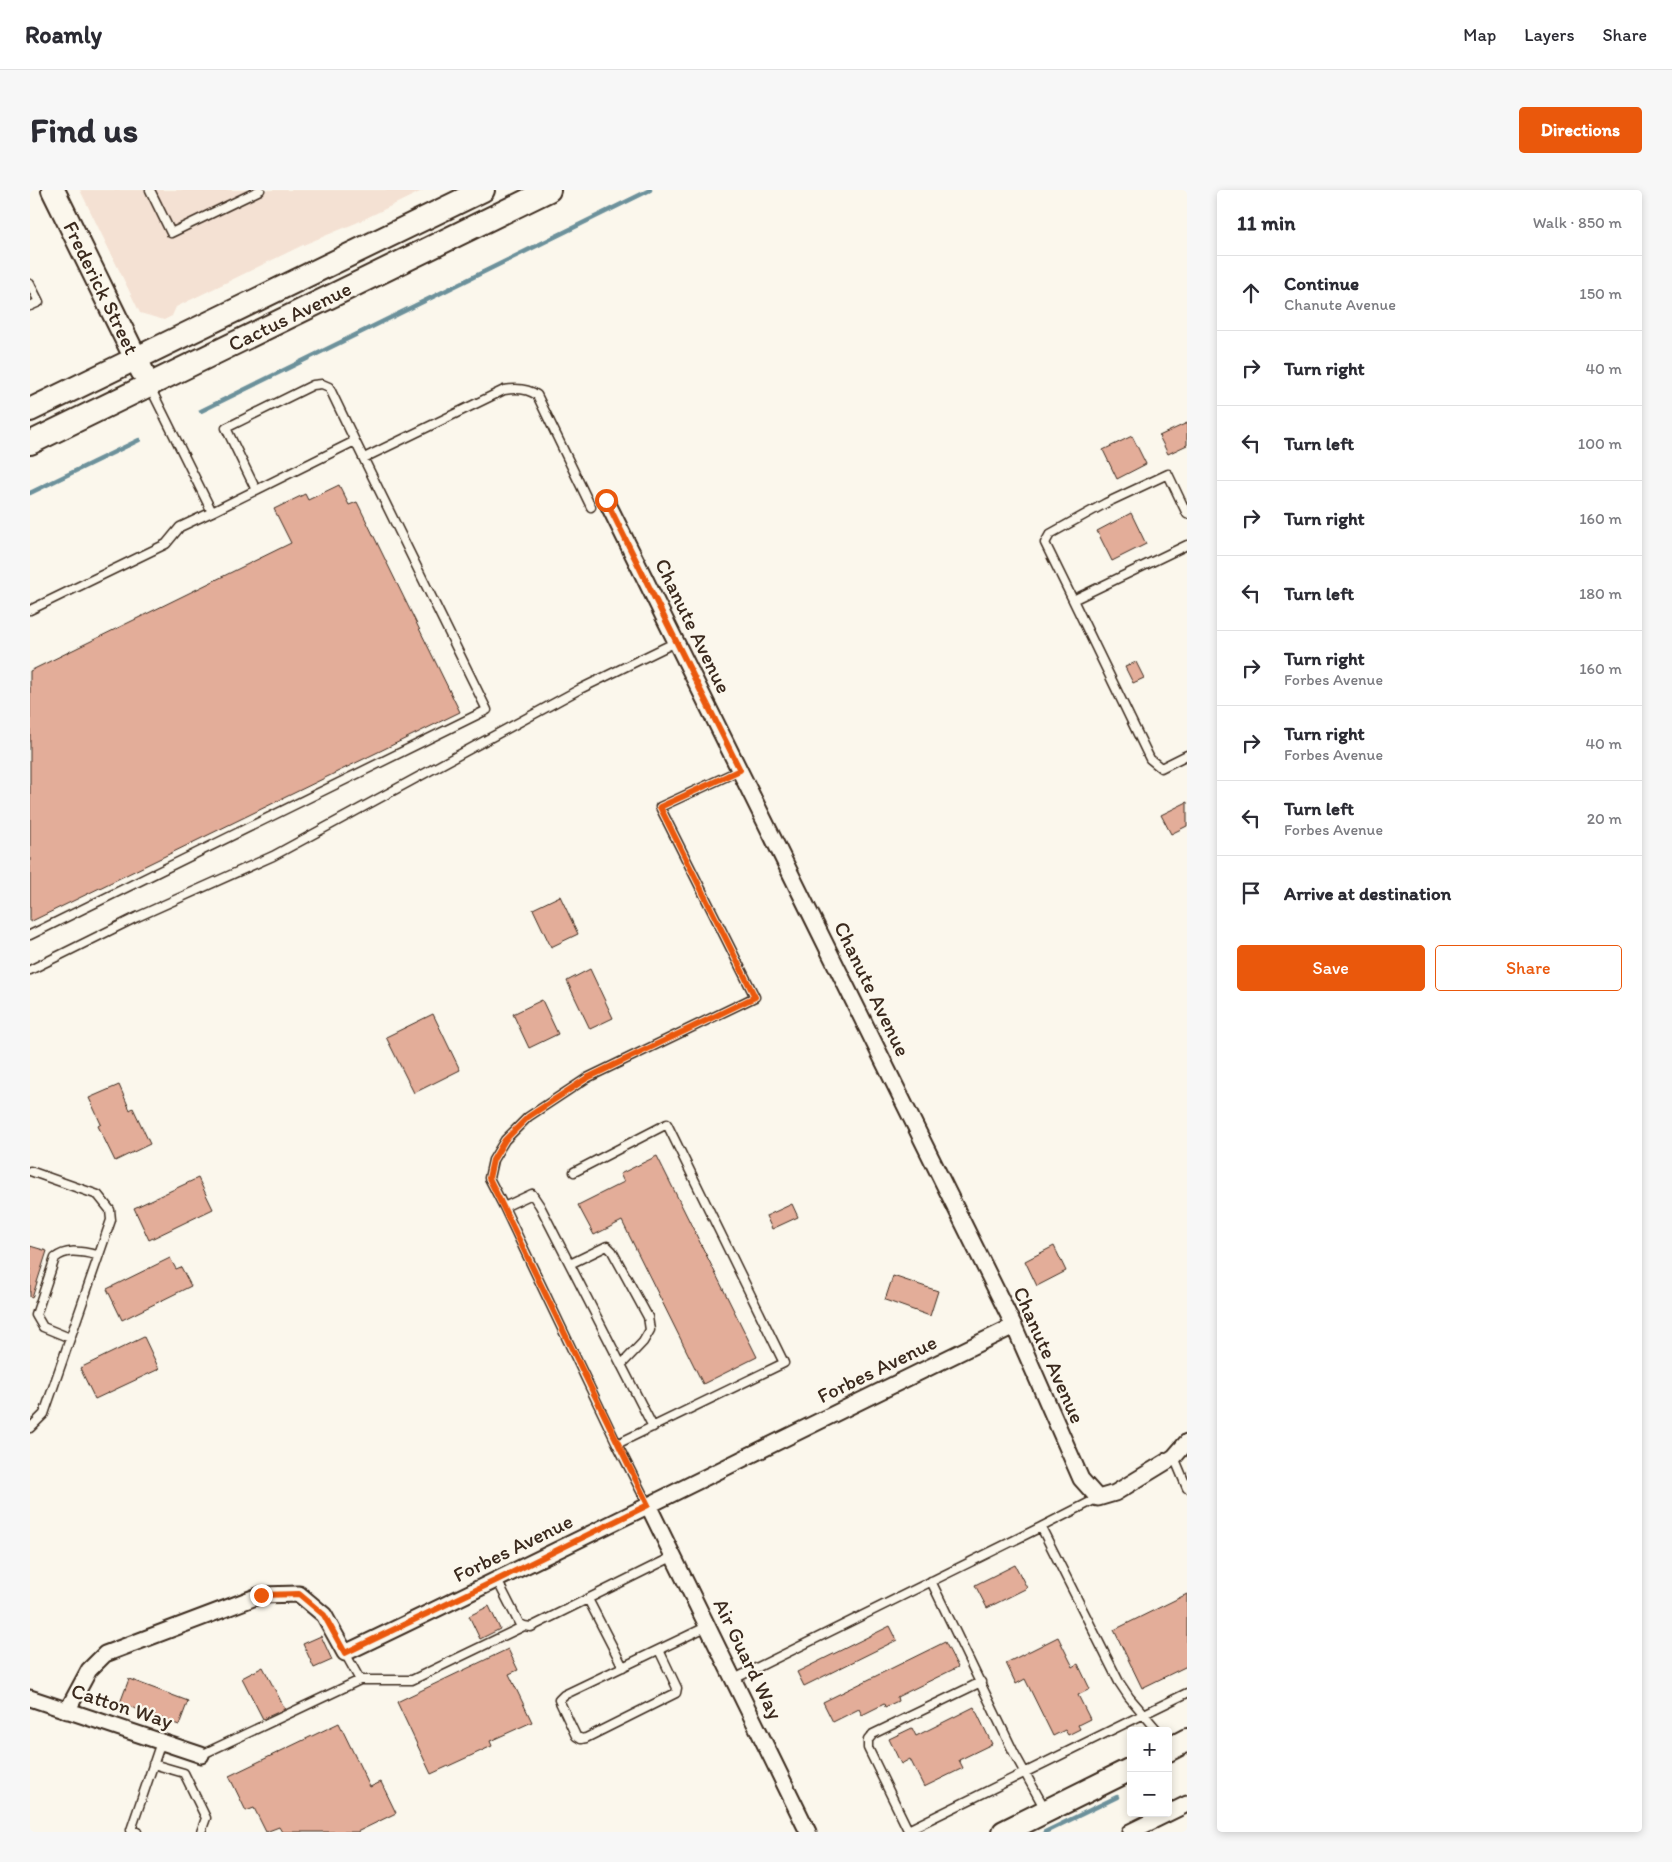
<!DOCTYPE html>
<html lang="en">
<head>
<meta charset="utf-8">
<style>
  :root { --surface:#fff; --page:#f7f7f7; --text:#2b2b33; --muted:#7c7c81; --line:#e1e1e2; --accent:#ea580c }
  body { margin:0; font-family:Itim,sans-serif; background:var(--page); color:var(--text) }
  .controls { position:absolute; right:15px; bottom:15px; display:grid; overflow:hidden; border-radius:5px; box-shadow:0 2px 8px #0003 }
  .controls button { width:45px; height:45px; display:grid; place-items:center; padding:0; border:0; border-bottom:1px solid var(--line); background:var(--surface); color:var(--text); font:25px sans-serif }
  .stop { position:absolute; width:15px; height:15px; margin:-11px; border:4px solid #ea580c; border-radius:50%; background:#fff }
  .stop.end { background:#ea580c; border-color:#fff; box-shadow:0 1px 5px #0008 }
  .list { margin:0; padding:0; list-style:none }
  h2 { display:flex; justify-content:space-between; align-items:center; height:65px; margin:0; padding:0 20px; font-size:21px }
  h2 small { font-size:16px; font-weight:400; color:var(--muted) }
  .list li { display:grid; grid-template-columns:32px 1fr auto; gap:15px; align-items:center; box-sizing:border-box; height:75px; padding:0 20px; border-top:1px solid var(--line) }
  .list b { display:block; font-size:19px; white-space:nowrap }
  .list p { margin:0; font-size:16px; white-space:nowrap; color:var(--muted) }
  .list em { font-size:16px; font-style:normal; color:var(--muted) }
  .actions { display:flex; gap:10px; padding:15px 20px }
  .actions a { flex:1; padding:11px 0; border:1px solid var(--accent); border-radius:5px; text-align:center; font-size:18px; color:var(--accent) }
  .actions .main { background:var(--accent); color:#fff }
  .icon { flex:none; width:28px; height:28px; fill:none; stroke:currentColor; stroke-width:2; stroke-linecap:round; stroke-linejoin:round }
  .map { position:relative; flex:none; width:1157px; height:1642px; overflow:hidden; border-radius:5px }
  header { display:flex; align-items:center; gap:30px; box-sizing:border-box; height:70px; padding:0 25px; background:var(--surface); border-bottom:1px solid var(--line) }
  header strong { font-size:24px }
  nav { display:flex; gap:28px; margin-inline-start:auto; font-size:18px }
  .intro { display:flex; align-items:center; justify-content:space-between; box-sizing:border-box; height:120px; padding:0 30px }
  h1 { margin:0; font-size:35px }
  .button { padding:12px 22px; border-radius:5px; background:var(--accent); color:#fff; font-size:18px; font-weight:700 }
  main { display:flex; gap:30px; padding:0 30px }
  aside { flex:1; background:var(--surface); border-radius:5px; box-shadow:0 2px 8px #0003 }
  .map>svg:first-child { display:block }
</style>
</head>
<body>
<header>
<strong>Roamly</strong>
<nav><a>Map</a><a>Layers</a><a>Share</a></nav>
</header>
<div class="intro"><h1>Find us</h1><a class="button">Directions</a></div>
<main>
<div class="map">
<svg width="1157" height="1642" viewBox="0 0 1157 1642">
  <rect width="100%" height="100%" fill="#fbf7ec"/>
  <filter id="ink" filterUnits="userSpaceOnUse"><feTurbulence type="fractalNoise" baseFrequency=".02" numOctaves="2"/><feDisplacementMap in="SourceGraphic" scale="10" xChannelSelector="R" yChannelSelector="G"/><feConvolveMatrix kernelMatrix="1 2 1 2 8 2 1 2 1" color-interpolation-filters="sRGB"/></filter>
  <g filter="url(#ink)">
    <path fill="#f4e1d3" d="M50,0H394L326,33L273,55L146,117L142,126L134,130L110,123Z"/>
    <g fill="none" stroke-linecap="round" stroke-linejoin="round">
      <path stroke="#6c919b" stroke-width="4.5" d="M171,221L620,0
        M0,303L109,250
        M1015,1642L1087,1607"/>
    </g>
    <path fill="#e3ad99" stroke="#3b2a1e" d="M1157,233V255L1138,264L1129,246Z
      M1102,246L1116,274L1087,289L1073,260Z
      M309,295L319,315L327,312L430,522L0,732V481L261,353L244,319L275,304L278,310Z
      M1101,323L1116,354L1082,371L1067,341Z
      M1106,472L1114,488L1103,493L1095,477Z
      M1157,612V636L1141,644L1131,625Z
      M530,706L548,744L521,757L503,719Z
      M560,779L583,828L560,839L537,791Z
      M512,810L528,844L499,858L483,824Z
      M403,824L430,880L384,903L356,847Z
      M89,895L100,920L103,918L120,954L85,971L68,936L71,934L59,908Z
      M627,966L727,1167L673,1194L592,1031L564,1045L548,1015L594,992L590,984Z
      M168,988L183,1019L119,1050L104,1018Z
      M762,1014L768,1027L742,1039L736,1026Z
      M0,1056L17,1061L2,1108L0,1107Z
      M1024,1056L1036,1081L1007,1096L995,1071Z
      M140,1068L146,1079L151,1077L161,1096L92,1130L77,1099Z
      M863,1086L908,1101L900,1126L855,1110Z
      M114,1147L129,1179L65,1209L50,1178Z
      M985,1375L997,1398L957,1418L945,1395Z
      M1157,1404V1476L1112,1498L1084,1440Z
      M459,1416L470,1439L450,1449L439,1426Z
      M860,1436L867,1450L774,1496L767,1482Z
      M291,1446L302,1470L284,1478L273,1454Z
      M1028,1447L1043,1477L1048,1474L1060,1499L1048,1505L1060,1529L1048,1535L1050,1539L1038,1545L1035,1540L1023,1546L995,1489L986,1494L976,1473Z
      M915,1452L928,1477L867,1507L868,1511L855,1517L854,1514L832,1525L829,1519L803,1532L793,1512Z
      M478,1459L488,1480L479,1484L502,1532L460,1551L462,1556L401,1584L367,1512Z
      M233,1477L255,1519L233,1529L212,1488Z
      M99,1489L158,1511L149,1535L90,1513Z
      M944,1517L962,1554L929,1570L933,1578L894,1597L880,1569L871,1574L859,1549L882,1538L886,1546Z
      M309,1533L340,1597L351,1592L366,1623L327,1642H252L249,1637L236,1642L224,1618L216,1621L199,1586Z"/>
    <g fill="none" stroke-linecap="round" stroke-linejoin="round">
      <defs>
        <path id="lane" d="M120,0L141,43L230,0
          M0,94L9,112L0,116
          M334,268L474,200C485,198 497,198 507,205L561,317
          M226,300L196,238L283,195L292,194L299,197L325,251
          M1157,324L1138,284L1076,313L1020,344L1015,353L1043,410L1157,355
          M1043,410L1120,569L1131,578L1157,565
          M0,420L136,354L150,337L182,322
          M0,745L457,520L325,251L182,322L120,197
          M0,780L107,727L243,666L550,499L646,452
          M0,981L68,1005L80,1020L81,1030L14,1224L0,1238
          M544,982L637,934L754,1173L587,1254L618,1315
          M474,1017L459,988L463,970L475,950L498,927L557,888L725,807L630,617L710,580
          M540,1074L577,1056L582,1061L618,1127L620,1140L613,1152L591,1175
          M40,1148L13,1137L6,1125L25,1068C39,1057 53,1063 69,1065
          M587,1254L474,1017L502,1004L510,1016L623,1237
          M1144,1267L1157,1298
          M1068,1308L1011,1337L1089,1492L1099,1507L1128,1541
          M467,1390L489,1433L494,1436L501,1437L644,1366
          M901,1391L984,1563L1015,1619
          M558,1409L593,1477
          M629,1460L647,1498L646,1503L556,1548L551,1549L546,1546L529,1510L534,1505L678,1436
          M315,1463L330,1490
          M704,1489L1011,1337
          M171,1565L330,1490H382L494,1436
          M123,1574L154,1583L176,1628L171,1642
          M878,1640L1157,1503
          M107,1642L101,1640L131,1552
          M879,1642L838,1558V1550L843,1544L951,1492"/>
        <path id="street" d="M576,310L984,1136L1051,1289L1068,1308L1085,1303L1144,1267L1157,1252
          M618,1315L778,1642
          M0,1508L171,1565
          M37,1521L59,1480L75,1464L231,1405L269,1404L294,1425L315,1463C539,1356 761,1244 984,1136
          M1100,1642L1157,1614"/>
        <g id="secondary">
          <path id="s1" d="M23,0L112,181"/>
          <path d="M0,220L453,0"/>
          <path id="s2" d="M0,253L519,0"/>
          <path d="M1138,1560L1157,1550"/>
          <path d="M974,1642L1101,1579"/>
        </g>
      </defs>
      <use href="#lane" stroke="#3b2a1e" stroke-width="11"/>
      <use href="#street" stroke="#3b2a1e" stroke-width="19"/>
      <use href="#secondary" stroke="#3b2a1e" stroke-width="26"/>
      <use href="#lane" stroke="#fbf7ec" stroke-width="8"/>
      <use href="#street" stroke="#fbf7ec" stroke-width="15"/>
      <use href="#secondary" stroke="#fbf7ec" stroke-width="22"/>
    </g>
  </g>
  <g fill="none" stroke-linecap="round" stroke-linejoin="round" filter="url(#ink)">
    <path stroke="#ea580c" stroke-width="6" d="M231,1405L269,1404L294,1425L315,1463L467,1390L618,1315L459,988L463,970L475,950L498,927L557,888L725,807L630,617L710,580L576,310"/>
  </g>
  <g text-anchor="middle" stroke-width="4.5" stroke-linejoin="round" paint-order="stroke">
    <g font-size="21" fill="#3b2a1e" stroke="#fbf7ec">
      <text dy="7" stroke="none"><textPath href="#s1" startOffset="109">Frederick Street</textPath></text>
      <text dy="7" stroke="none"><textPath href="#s2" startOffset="289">Cactus Avenue</textPath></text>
      <text transform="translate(663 436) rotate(64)" y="7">Chanute Avenue</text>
      <text transform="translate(842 799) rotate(64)" y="7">Chanute Avenue</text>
      <text transform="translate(1019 1165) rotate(66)" y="7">Chanute Avenue</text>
      <text transform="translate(847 1179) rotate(-26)" y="7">Forbes Avenue</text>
      <text transform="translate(483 1358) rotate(-26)" y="7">Forbes Avenue</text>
      <text transform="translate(718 1469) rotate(64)" y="7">Air Guard Way</text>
      <text transform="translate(92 1516) rotate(18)" y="7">Catton Way</text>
    </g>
  </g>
</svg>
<div class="controls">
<button>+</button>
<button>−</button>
</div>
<div class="stop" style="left:576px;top:310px"></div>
<div class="stop end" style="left:231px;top:1405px"></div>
</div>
<aside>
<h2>11 min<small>Walk · 850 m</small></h2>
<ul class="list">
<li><svg class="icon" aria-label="ahead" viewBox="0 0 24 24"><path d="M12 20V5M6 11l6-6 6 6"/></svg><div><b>Continue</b><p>Chanute Avenue</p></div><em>150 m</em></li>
<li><svg class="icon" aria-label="right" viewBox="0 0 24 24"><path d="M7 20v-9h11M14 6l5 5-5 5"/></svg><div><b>Turn right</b></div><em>40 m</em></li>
<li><svg class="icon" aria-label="left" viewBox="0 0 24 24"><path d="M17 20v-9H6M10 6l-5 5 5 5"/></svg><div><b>Turn left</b></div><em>100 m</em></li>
<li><svg class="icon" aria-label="right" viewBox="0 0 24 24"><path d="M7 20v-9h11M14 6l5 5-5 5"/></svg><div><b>Turn right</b></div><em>160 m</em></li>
<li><svg class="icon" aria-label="left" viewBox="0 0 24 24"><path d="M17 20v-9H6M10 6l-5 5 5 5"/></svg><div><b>Turn left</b></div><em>180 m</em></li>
<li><svg class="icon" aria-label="right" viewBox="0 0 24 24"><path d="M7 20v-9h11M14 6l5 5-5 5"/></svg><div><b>Turn right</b><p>Forbes Avenue</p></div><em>160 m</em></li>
<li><svg class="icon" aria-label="right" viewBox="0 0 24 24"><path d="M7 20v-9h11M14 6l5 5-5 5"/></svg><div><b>Turn right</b><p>Forbes Avenue</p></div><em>40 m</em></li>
<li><svg class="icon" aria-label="left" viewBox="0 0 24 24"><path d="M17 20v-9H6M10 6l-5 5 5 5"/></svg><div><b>Turn left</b><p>Forbes Avenue</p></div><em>20 m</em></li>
<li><svg class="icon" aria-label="arrive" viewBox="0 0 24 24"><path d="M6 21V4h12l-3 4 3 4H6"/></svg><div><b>Arrive at destination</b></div></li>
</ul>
<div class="actions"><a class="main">Save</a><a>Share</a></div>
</aside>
</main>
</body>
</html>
